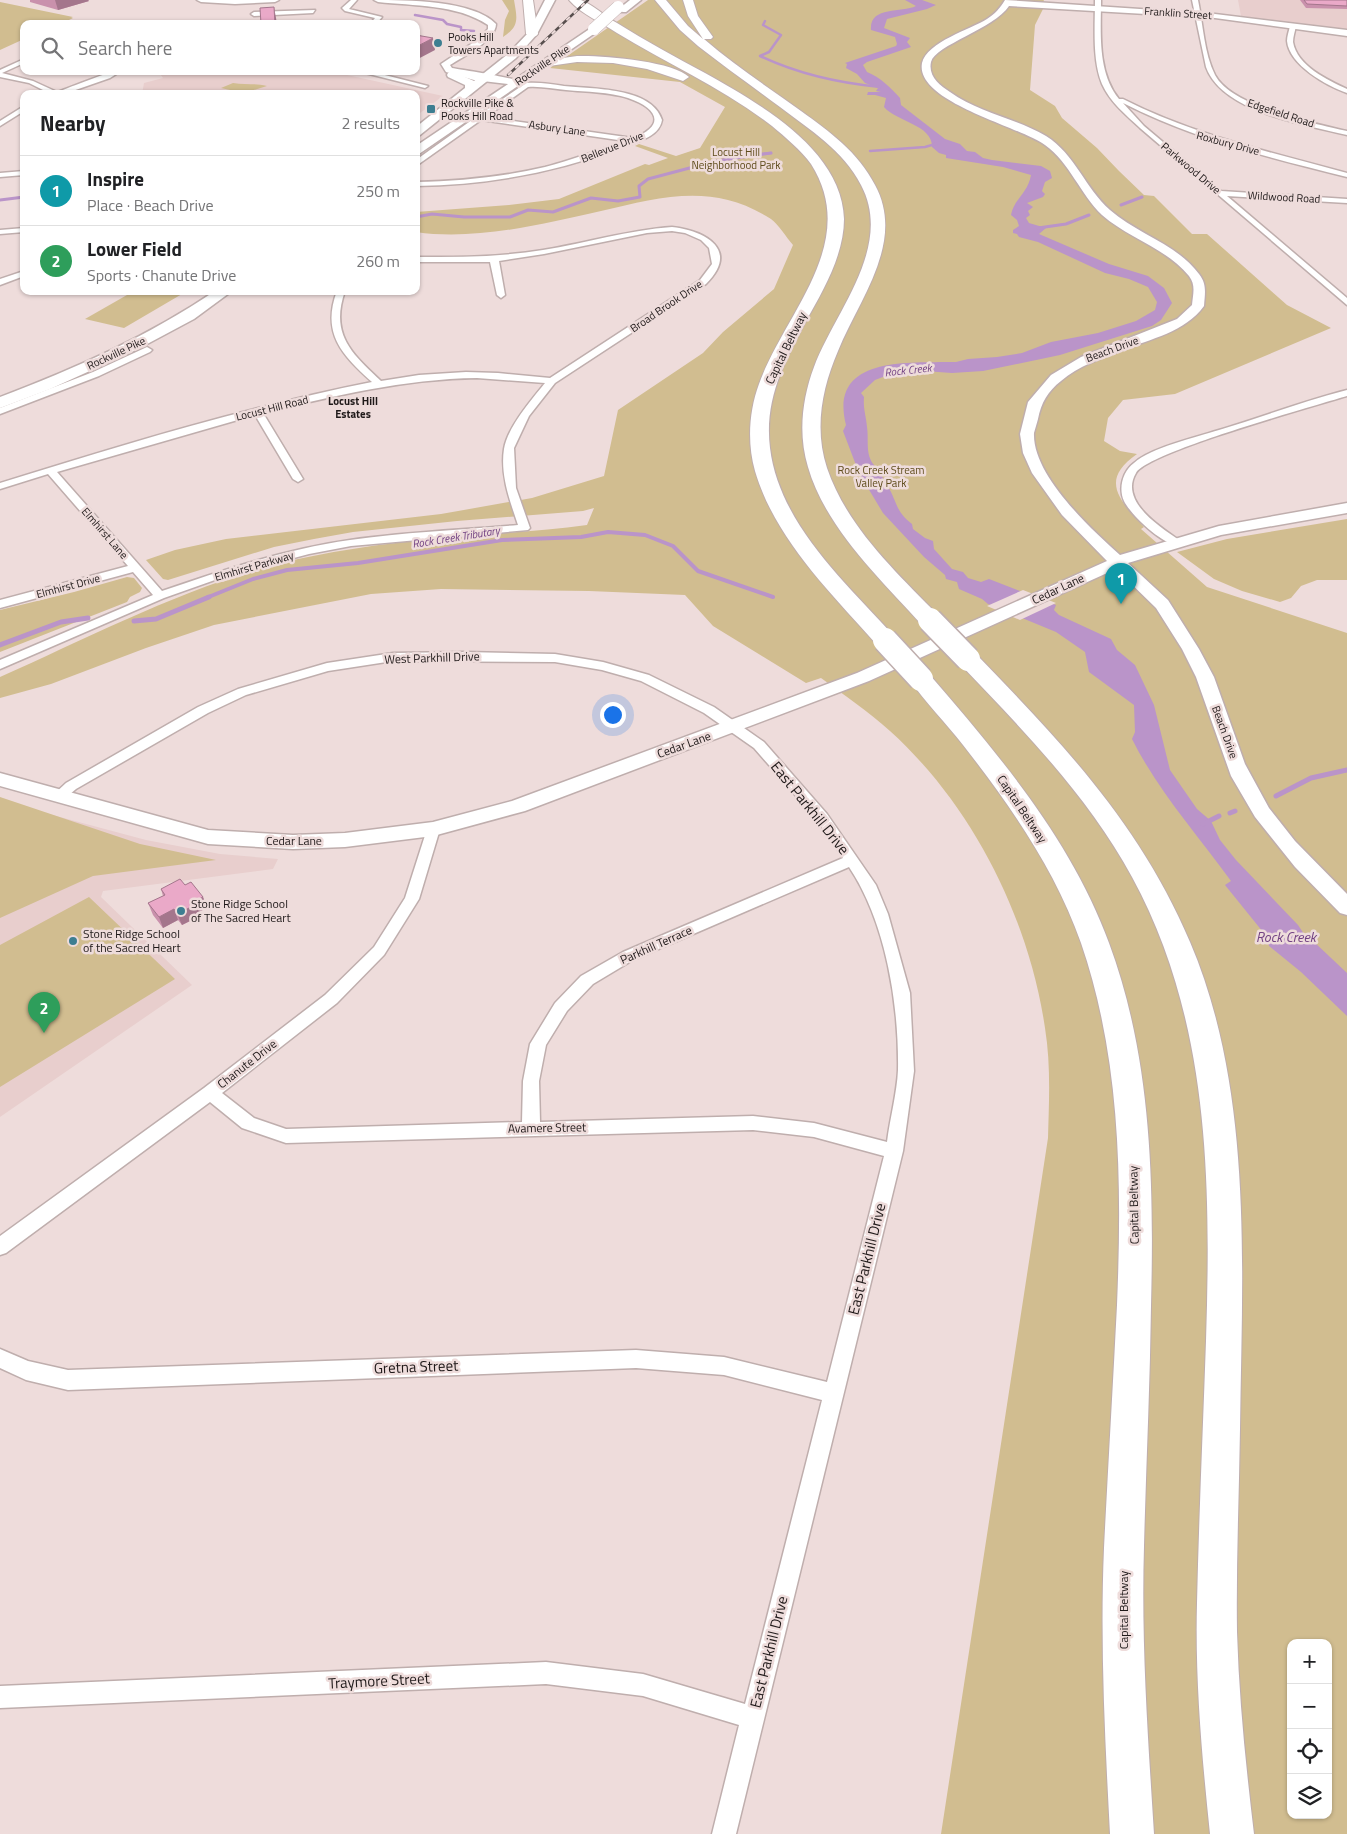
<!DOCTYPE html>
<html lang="en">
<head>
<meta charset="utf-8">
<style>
  :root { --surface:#fff; --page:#f6f6f6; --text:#202124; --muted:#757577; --line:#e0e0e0; --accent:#3d7e91 }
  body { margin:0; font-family:"Titillium Web",sans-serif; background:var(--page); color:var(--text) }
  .controls { position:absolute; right:15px; bottom:15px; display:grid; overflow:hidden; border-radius:10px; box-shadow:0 1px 4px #0004 }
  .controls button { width:45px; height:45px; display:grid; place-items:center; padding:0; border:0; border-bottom:1px solid var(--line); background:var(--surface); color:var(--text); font:25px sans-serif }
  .you { position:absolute; left:612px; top:714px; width:18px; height:18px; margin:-12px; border:4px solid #fff; border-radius:50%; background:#1a73e8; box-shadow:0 0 0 8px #1a73e833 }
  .badge { display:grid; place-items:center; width:32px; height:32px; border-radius:50%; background:var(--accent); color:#fff; font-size:16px; font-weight:700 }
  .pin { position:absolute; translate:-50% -41px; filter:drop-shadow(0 1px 2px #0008) }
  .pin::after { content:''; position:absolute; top:26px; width:18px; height:15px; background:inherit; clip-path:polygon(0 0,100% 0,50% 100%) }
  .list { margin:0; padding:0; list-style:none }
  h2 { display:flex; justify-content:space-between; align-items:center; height:65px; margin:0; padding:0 20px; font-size:21px }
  h2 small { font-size:16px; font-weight:400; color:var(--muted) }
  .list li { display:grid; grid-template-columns:32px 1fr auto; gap:15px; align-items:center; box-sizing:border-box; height:70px; padding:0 20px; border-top:1px solid var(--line) }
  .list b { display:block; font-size:19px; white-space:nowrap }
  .list p { margin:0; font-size:16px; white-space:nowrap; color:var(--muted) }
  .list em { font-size:16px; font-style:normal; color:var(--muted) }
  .icon { flex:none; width:28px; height:28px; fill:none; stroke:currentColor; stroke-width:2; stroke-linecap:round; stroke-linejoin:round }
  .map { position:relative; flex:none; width:1347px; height:1834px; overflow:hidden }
  .search { position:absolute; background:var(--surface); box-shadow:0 1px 4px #0004; left:20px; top:20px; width:400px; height:55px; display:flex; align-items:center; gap:12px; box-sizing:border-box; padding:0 18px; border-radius:10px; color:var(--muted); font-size:19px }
  .panel { position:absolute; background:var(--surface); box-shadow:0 1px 4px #0004; left:20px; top:90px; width:400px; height:205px; border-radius:10px }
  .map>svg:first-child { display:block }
</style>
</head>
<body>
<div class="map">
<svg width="1347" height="1834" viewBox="0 0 1347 1834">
  <rect width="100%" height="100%" fill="#eedcdb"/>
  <path fill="#e8cecd" d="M1238,0H1347V30L1241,16Z
    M158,71H329L443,96L416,116V94H142L144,83L163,78Z
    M0,801L146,840L220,854L278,859L273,869L103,891L101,897L192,985L0,1117Z"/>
  <path fill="#d1bd90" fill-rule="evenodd" d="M502,0H514C517,18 520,26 503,37L505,20L509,11Z
    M648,0H1044L1042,4L1044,7L1035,25L1030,90L1055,106L1062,118L1097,148L1119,171L1144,195L1154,196L1192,234H1207L1287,305L1331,328L1175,394L1123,400L1108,418L1104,441L1120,451L1137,454C1098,481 1121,501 1144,527L1141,529L1207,587L1347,633V1834H941L1048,1138C1049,1102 1051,1065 1045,1028C1029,919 973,806 890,731C868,711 844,695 821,678L806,683L713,626L685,595L589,591L441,589L371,594L214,625L146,648L51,684L0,698V677C101,632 203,577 313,556C368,545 423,539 478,535C515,532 551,530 587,525L594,508L583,511L457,521L353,532L314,539L274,547L168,580L163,579L146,560L175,550L226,539L441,514L532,498L604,476L618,410L703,353L723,332L774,289L793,245C786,237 779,225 771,219C713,182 662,197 601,211C544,224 474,241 416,232V212L509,205L559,199L645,164L649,165L668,158L635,146L639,144L676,156L700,148L725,107L680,82L550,68ZM1291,1643H1328V1815H1291Z
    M0,2L73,17L71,18H73L61,24H24V39L0,50Z
    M233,83C245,85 255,83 267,86L244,93L221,88Z
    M134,291H172L182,294L124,328L85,319Z
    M1347,519V580H1317L1301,586L1291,598L1280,602L1242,591L1214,579L1177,552L1227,539Z
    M127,577L134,578L142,588L140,592L130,597L127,602L0,652V610L74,592Z
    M0,797L140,844L216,860L93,876L0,918Z
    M89,897L175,979L0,1087V945Z"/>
  <path fill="#ba94c9" d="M905,0H922L936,5L927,9L887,19L884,28L910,38L907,42L911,47L867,62L863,65L867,72C880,77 891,88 900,98L901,105L945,139L960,144L967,151L975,152L983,158L992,160L1041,166L1050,171L1052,178L1045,182L1042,191L1045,194L1043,197L1027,203L1033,207L1028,211L1030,215L1026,218L1029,223L1046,228L1039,234L1109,264L1148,276L1164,288L1172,303L1161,320L1152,326L1060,355L983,371L952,373L924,371L888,375L875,380L861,393L864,397C863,409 866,415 867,427C869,440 865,454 874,465C880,473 886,482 891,492C898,507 898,513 912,524L913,529L925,538L933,541L934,549L952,569L963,572L968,578L981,582L989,579L1056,605L1054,610L1059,615L1111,639L1117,650L1135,665L1154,705L1170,770L1197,809L1211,821L1220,840L1236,860L1298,925L1308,940H1312L1347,973V1016L1301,972L1269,946L1267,937L1225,885L1231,881C1197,834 1158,791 1132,739L1135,732L1134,705L1089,672L1085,652L1056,632L988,604L982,599L959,589L957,582L946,579L945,575L924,557L883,513L859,473L843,431L846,425C828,355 910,363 956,362L968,359L997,357L1022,353L1051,342L1098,333L1136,321L1155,310L1157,302L1148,287L1129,279L1105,273L1038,242L1019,237L1017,234L1013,233V230L1019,226L1017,220L1011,215C1014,199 1028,193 1031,175L1003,167L946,158V155L939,153L932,147C933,125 897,122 884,107L886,98L875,95H867L868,92H881L876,91L878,88L865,83L857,74L846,68L847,64L845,63L896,46L897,44L895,37L871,30C869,6 901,13 916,6Z"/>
  <path fill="#eedcdb" d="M1023,590L1056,603L1020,620L987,606Z"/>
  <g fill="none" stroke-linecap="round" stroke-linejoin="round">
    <path stroke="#ba94c9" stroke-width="2.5" d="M415,15L443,20L447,24L461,27V30L474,31
      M765,21L763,25L781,35L769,52L760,56C798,74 838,83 880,87
      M870,151L925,147L939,143
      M761,154L771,153"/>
    <path stroke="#ba94c9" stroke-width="3" d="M0,200L24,197
      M1121,205L1142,197
      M416,217L432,214L464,217H510L528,210L553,212L591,198L618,201L640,197L639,186L648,179L716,161L771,153
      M1038,228L1066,224L1089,215"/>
    <path stroke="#ba94c9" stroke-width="4" d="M206,598L253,579L287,570L358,563L502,540L581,537L608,532L645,535L673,546L698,571L773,597"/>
    <path stroke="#ba94c9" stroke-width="5" d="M134,621L156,619L209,597
      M0,645L61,622L88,618
      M1276,796L1311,778L1347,770
      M1230,813L1235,811
      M1203,824L1219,816"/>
    <defs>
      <path id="street" d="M351,0H357L349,9L382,17L376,24H370L375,18L345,11L342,8Z
        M1095,0H1101C1101,32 1097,72 1119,99H1123C1194,135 1270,152 1347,173V177C1270,158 1193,139 1123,103L1144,126L1221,191L1347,199V203L1227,196L1347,298V305L1140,128C1126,115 1110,102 1102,84C1092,60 1095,26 1095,0Z
        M1192,0H1198C1203,24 1204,53 1215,75C1232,107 1313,123 1347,131V135C1305,125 1222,112 1206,67Z
        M315,10L313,13L254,16L251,14L254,12Z
        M1293,24L1296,26C1295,31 1293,37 1293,42C1297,66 1328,80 1347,89V93C1327,86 1289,65 1287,41C1287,36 1289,31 1290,26Z
        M24,59V63L2,73L33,81L57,92C72,87 108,71 121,71L110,78L64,94H51L29,83L0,77V70Z
        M357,71H369L428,86L425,88Z
        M526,83C539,82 551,84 564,86C592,89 652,87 662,120C659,138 635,142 620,148C554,173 487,185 416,186V182C460,181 502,177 545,167C572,160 598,150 625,141L481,120L416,166V160L476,117ZM528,87C541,86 553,89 566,90C587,92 609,92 628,98C657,108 667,125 633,138L486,117Z
        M24,106V111L0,126V121Z
        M24,171V175L0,177V173Z
        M672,227C706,231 740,250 706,284L555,383L529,416L514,448L516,488L530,528L528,530L351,546L309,554L229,575L164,598L0,669V660L153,595L133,572L0,608V600L128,566L48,474L0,489V483C122,445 246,407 372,382C342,355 321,333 337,291H345C330,334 351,353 381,381L419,375L466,372L498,373L550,378L700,280L712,264L709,248L701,240L685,233L672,231L647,233L544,254L499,261L505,295L501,298L497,295L490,262H416V257C459,257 501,257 543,250C586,243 628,230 672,227ZM477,378L545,383C532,399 507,428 504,449C500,475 510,501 518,525C462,530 405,532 350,540C286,549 223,570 162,591L57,472L255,415L293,479L298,482L303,479L263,413C334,396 404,379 477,378Z
        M24,228V232L0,234V230Z
        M24,271V276L0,285V279Z
        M147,347L152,350L150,352L99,376L0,414V408L93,372Z
        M1347,390V396C1314,406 1148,452 1136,473C1119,501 1160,527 1179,540L1181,542L1179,544C1165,548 1130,514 1124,501C1118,488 1123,471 1134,463C1150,448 1197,437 1219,430C1262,417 1304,401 1347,390Z
        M464,652L555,654L603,662L649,675L714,707L764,742L827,814L876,885L888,914L910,993L914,1071L903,1151L736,1834H712L739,1725L643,1696L546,1684L0,1708V1686L546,1662L643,1674L745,1704L822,1400L724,1375L636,1368L68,1390L26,1380L0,1368V1349L28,1361L68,1370L636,1350L724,1357L827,1382L884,1156L814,1137L753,1130L286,1143L242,1128L210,1102L6,1253L0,1255V1236L204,1088L325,995L374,947L405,898L428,826H438L440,829L419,899L384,955L337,1003L222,1093L254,1118L286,1129L522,1122L523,1081L530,1044L555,1003L581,976L623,952L843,858L817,820L754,748L704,713L641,681L602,670L555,662L393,661L328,671L246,695L208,713L76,789L63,800H53L51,797L66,783L198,707L238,689L327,663L393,653ZM849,867C886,922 899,1005 898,1070C897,1093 890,1118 887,1142L814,1123L753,1116L540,1122L539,1081L546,1045L567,1011L593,984L633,960Z"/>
      <path id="secondary" d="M197,0H279L275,2L235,4L201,2Z
        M374,0C406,0 473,0 496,24C496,40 463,57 450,65L452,68C463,70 516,78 521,82L516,85L474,80L446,72L441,64L477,40L488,29V25C457,4 413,6 378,2Z
        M1005,0L1215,14L1347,30V36L1215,18L1009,6C994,29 935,45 931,62C928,76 939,85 950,92C979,113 1016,118 1046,136C1075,154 1085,188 1110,210C1137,234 1177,244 1199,274C1207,284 1205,293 1204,306C1185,332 1151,339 1122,350C1102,358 1078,366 1061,381C1048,391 1041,403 1038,419C1037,423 1035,429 1034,433C1032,475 1091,529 1120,555L1219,526L1347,503V513L1221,535L1128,563L1168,600L1199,649L1214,677L1245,764L1269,808L1295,841L1347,894V915L1340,913L1295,867L1255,817L1231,776L1196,677L1182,649L1156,608L1116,569L869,681L525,811L433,836L345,847L293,849L208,844L0,786V773L208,830L293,835L345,833L433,822L512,801L857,673L1107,561L1062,515L1032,473L1023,453L1020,434L1028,402L1051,375L1081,357L1177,319L1192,305C1193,294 1196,285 1189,276C1166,248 1128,238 1102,215C1080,194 1070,163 1045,145C1019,126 915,102 922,63C927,42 971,29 987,19C995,14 1000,8 1005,0Z"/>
      <path id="primary" d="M545,0H555L537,34L516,58L420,135L416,136V127L465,88V85L448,77L447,75L448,73H456L474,81L508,54L528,33Z
        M630,0H641L626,12H620V8Z
        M594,26L598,27V31L416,156V146Z
        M215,291H232L194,319L136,350L50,389L0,408V397C74,369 149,336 215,291Z"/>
      <path id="highway" d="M523,0H533L538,34L536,36L532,37L526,34Z
        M569,0C572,0 578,0 581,0C592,4 606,17 617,23C646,41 675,57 705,73C758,103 842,149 844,219C844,255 823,291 806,321C784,361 764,401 770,448C779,523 845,582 893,635L896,640L893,645L885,647L877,645C831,593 775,539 755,471C747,443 749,411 759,384C785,312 861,243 811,164C801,150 785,137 772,126C724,89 668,64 617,33C602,23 581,14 569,0Z
        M655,0H666L688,26L703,39L688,16L683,0H693L698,16L713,37L711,39H704C734,65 769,88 801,111C830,132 858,152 875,185C906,242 859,299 838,351C822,388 814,429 827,468C847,527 896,572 938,615L941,620L938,625L930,627L922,625C881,580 825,527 808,467C798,434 802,399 814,367C835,311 894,247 861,185C843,150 810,130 780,107C753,87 725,67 698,46L680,30Z
        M577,56C600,55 674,61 689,77L683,81L647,69L613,63L577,62L542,67L536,64L542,61Z
        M968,652L976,654C1063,744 1140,824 1190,942C1254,1092 1242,1270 1240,1429C1239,1497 1236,1565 1237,1632C1239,1700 1246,1767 1254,1834H1210C1202,1757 1195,1680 1197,1603C1199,1516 1203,1428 1206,1341C1211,1183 1210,1020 1132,877C1088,796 1023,730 960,664L957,659L960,654Z
        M921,672L929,674C999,755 1072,841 1109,943C1152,1059 1154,1184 1151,1306C1150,1386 1146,1466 1144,1546C1141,1642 1148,1738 1154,1834H1110C1105,1739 1100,1643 1104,1548C1108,1467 1113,1386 1117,1305C1122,1183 1121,1059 1081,943C1056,871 1010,805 963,745C946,723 925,702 909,679L913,674Z"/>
    </defs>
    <use href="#street" stroke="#bfaead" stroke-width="3"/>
    <use href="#secondary" stroke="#bfaead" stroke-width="3"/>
    <use href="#primary" stroke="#bfaead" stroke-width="3"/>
    <use href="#highway" stroke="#bfaead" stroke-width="2"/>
    <use href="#street" fill="#fff" fill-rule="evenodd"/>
    <use href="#secondary" fill="#fff" fill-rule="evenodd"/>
    <use href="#primary" fill="#fff" fill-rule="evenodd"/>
    <use href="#highway" fill="#fff" fill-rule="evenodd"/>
    <defs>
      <path id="rail" d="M508,75L588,0"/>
    </defs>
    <use href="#rail" stroke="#584f4e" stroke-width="2.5"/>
    <use href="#rail" stroke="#eedcdb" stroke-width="2" stroke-dasharray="5" stroke-linecap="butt"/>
    <defs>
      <path id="highway-bridge-far1" d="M594,29L618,7"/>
      <path id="highway-bridge" d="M930,620L968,659
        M885,640L921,679"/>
    </defs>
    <use href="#highway-bridge-far1" stroke="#bfaead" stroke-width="13" stroke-linecap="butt"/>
    <use href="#highway-bridge" stroke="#bfaead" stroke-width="27" stroke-linecap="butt"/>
    <use href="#highway-bridge-far1" stroke="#fff" stroke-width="12"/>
    <use href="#highway-bridge" stroke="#fff" stroke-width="24"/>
  </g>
  <path fill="#c991ac" d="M30,0H88L89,1L58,10L30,2Z
    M1300,0H1347V9L1306,8Z
    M377,71H394L388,74Z
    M185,885L203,897L207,908L196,913L198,917L182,925L178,920L163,928L153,915L148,903L163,896L161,889Z"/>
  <path fill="#a4768c" d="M55,0H88L89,1L58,10Z
    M274,7L276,18L277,24H275Z
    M433,38L435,50L416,60V47Z
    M203,897L207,908L196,913L198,917L182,925L177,914L191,903Z
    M174,909L178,920L163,928L159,917Z"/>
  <path fill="#eaa9c8" stroke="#a4768c" d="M1304,0H1347V6L1307,4Z
    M274,7L275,24H261L260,8Z
    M416,35L433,38L416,47Z
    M180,879L185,885L191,882L203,897L191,903L193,906L177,914L174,909L159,917L148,903L165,895L161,889Z"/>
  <g fill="#3d7e91" stroke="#eedcdb" stroke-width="2">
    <circle cx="438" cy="43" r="5"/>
    <rect x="426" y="104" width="10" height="10" rx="2.5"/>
    <circle cx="181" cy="911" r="5"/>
    <circle cx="73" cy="941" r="5"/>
  </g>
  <g text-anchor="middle" stroke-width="5" stroke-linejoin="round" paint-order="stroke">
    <g font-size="11" fill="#1f1919" stroke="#eedcdb">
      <text transform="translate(1178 13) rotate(4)" y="4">Franklin Street</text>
      <text transform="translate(542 65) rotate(-34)" y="4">Rockville Pike</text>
      <text transform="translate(1281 113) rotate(18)" y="4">Edgefield Road</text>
      <text transform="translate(557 128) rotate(8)" y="4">Asbury Lane</text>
      <text transform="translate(1228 143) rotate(15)" y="4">Roxbury Drive</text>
      <text transform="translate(612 147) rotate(-22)" y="4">Bellevue Drive</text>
      <text transform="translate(1191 168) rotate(40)" y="4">Parkwood Drive</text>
      <text transform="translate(1284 197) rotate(3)" y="4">Wildwood Road</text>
      <text transform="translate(666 306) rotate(-34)" y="4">Broad Brook Drive</text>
      <text transform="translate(1112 349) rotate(-20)" y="4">Beach Drive</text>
      <text transform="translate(116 353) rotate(-25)" y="4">Rockville Pike</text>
      <text transform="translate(272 408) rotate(-14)" y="4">Locust Hill Road</text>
      <text transform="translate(105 533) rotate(49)" y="4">Elmhirst Lane</text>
      <text transform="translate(254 566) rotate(-16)" y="4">Elmhirst Parkway</text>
      <text transform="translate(68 586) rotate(-15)" y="4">Elmhirst Drive</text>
      <text transform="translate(1225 732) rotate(70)" y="4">Beach Drive</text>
    </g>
    <g font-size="11" fill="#1f1919" stroke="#eedcdb" text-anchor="start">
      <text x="448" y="41">Pooks Hill<tspan x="448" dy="13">Towers Apartments</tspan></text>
      <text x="441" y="107">Rockville Pike &amp;<tspan x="441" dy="13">Pooks Hill Road</tspan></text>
    </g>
    <g font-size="11" fill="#5f4c1c" stroke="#eedcdb">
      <text x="736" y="156">Locust Hill<tspan x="736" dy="13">Neighborhood Park</tspan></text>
      <text x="881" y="474">Rock Creek Stream<tspan x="881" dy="13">Valley Park</tspan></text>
    </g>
    <g font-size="11" font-style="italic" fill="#714082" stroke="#eedcdb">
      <text transform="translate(908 370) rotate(-6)" y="4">Rock Creek</text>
      <text transform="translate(456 537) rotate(-9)" y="4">Rock Creek Tributary</text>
    </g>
    <g font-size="11" font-weight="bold" fill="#1f1919" stroke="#eedcdb">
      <text x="353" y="405">Locust Hill<tspan x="353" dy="13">Estates</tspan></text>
    </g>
    <g font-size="12" fill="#1f1919" stroke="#eedcdb">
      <text transform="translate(786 348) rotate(-64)" y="4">Capital Beltway</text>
      <text transform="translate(1058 589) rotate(-25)" y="4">Cedar Lane</text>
      <text transform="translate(432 658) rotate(-2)" y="4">West Parkhill Drive</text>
      <text transform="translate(684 745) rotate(-20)" y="4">Cedar Lane</text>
      <text transform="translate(1022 809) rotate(56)" y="4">Capital Beltway</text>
      <text x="294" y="845">Cedar Lane</text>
      <text transform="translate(656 945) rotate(-24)" y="4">Parkhill Terrace</text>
      <text transform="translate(247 1064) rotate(-38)" y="4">Chanute Drive</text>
      <text transform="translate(547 1128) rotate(-1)" y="4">Avamere Street</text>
      <text transform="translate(1134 1205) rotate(-91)" y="4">Capital Beltway</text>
      <text transform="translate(1124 1610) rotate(-90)" y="4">Capital Beltway</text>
    </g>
    <g font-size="12" fill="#1f1919" stroke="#eedcdb" text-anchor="start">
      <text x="191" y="908">Stone Ridge School<tspan x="191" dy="14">of The Sacred Heart</tspan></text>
      <text x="83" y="938">Stone Ridge School<tspan x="83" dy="14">of the Sacred Heart</tspan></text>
    </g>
    <g font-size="14" font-style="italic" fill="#714082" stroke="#eedcdb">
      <text x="1286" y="942">Rock Creek</text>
    </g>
    <g font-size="15" fill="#1f1919" stroke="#eedcdb">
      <text transform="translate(810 808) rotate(51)" y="5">East Parkhill Drive</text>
      <text transform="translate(867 1259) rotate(-76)" y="5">East Parkhill Drive</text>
      <text transform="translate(416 1367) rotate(-2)" y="5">Gretna Street</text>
      <text transform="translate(769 1652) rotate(-76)" y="5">East Parkhill Drive</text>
      <text transform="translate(379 1681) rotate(-3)" y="5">Traymore Street</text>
    </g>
  </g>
</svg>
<div class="controls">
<button>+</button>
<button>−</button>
<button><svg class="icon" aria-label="locate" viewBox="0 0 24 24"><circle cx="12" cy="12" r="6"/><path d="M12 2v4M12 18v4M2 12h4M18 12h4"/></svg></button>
<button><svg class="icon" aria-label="layers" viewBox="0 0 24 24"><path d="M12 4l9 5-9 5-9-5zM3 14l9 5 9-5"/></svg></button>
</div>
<div class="you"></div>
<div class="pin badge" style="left:1121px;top:604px;background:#0f9aa8">1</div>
<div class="pin badge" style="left:44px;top:1033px;background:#2e9e5b">2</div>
<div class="search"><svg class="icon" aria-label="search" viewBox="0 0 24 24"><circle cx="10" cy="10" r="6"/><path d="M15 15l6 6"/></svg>Search here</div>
<section class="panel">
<h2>Nearby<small>2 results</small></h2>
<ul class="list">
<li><span class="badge" style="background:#0f9aa8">1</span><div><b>Inspire</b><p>Place · Beach Drive</p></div><em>250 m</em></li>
<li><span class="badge" style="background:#2e9e5b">2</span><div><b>Lower Field</b><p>Sports · Chanute Drive</p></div><em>260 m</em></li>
</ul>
</section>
</div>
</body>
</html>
